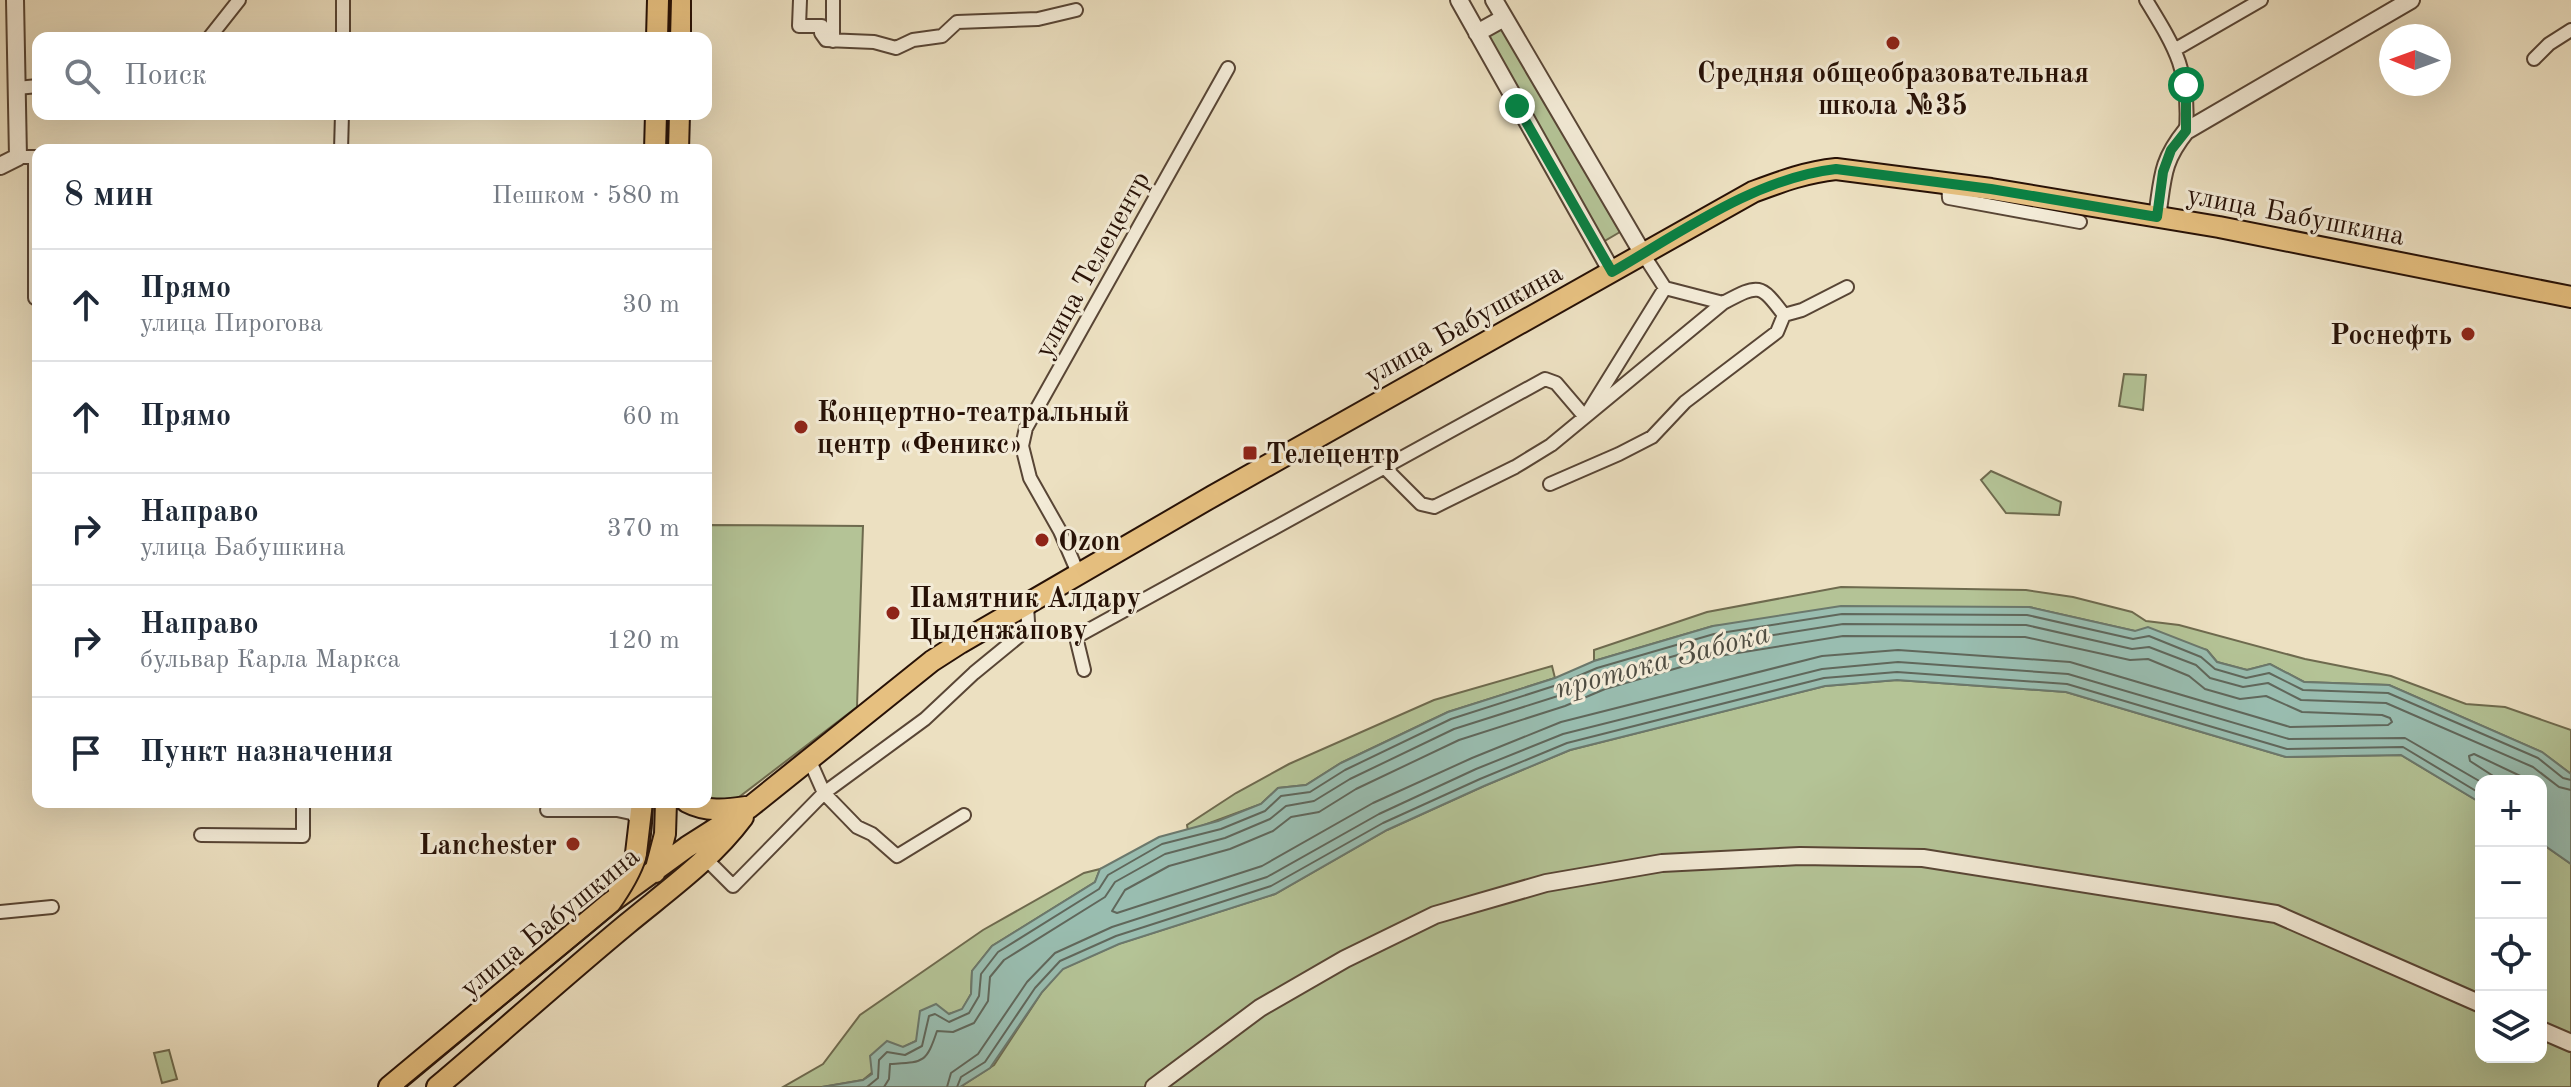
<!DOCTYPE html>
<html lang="ru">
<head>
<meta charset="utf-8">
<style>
  :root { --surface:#fff; --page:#f2f2f3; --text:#1f2937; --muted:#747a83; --line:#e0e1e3 }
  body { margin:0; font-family:"Old Standard TT",serif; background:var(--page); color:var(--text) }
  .controls { position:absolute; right:24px; bottom:24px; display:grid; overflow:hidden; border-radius:16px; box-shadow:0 8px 32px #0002 }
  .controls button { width:72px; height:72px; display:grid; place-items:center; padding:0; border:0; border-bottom:2px solid var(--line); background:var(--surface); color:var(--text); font:40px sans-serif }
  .compass { position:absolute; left:2379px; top:24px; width:72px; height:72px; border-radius:50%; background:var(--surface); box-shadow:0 8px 32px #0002; rotate:271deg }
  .stop { position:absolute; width:24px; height:24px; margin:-18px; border:6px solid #0b8043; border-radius:50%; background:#fff }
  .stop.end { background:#0b8043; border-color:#fff; box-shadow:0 2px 8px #0008 }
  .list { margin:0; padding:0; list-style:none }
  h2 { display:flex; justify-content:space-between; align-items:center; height:104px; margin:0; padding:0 32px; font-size:34px }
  h2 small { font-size:26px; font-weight:400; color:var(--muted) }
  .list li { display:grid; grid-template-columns:52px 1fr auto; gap:24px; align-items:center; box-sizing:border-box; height:112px; padding:0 32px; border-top:2px solid var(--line) }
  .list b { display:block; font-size:30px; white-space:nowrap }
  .list p { margin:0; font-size:26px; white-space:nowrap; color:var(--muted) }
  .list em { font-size:26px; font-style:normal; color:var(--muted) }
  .icon { flex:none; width:44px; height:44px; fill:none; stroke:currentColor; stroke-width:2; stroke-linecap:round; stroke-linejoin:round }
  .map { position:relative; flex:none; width:2571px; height:1087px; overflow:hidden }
  .search { position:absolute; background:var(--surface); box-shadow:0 8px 32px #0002; left:32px; top:32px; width:680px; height:88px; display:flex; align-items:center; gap:20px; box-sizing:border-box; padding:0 28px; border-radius:16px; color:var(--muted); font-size:30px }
  .panel { position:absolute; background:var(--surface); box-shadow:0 8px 32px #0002; left:32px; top:144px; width:680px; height:664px; border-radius:16px }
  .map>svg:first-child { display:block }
</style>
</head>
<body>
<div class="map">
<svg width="2571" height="1087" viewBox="0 0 2571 1087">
  <rect width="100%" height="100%" fill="#ece0c1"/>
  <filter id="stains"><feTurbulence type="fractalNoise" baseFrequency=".0025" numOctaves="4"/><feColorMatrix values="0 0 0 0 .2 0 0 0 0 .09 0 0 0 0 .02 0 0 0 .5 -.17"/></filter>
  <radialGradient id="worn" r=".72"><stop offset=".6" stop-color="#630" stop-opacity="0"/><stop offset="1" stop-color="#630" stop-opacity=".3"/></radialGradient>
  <path fill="#b4c396" stroke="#6e6a4e" stroke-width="2" d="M1501,27L1505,29L1620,232L1601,243L1487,35Z
    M2124,374L2146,375L2143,410L2119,406Z
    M1991,471L2061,502L2059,515L2006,513L1981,480Z
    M706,525L863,526L857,707L739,797L724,803L706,802Z
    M1841,587L2026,590L2073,597L2132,612L2146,621L2179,625L2305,659L2391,676L2466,704L2505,707L2571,730V774L2542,752L2389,685L2304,682L2270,664L2247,670L2217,662L2207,650L2135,631L2029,607L1713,626L1594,661V650L1707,612Z
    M1552,666L1555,678L1448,712L1341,763L1306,785L1278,788L1261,804L1188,831L1187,825L1236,793L1289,764L1434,700Z
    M1897,680L2066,692L2286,757L2401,755L2481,803V1057H2541V843L2571,864V1087H960L994,1065L1042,992L1062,969L1118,944L1275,894L1387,830L1484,786L1570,750L1825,686Z
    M1100,869L1095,882L992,946L972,971L971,994L962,1010L949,1014L916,1041L903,1047L863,1080L822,1087H783L823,1064L860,1015L983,930L1084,873Z
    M169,1050L177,1079L162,1083L154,1053Z"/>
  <path fill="#99bdb0" stroke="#6b786c" stroke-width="2" d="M1841,606L2029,607L2135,631L2148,627L2207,650L2217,662L2247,670L2270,664L2304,682L2389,685L2542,752L2571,774V864L2541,843V781H2481V803L2401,755L2286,757L2066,692L1897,680L1825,686L1570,750L1484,786L1387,830L1275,894L1119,944L1063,969L1042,992L990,1068L960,1087H822L863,1080L872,1074L870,1056L887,1041L903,1047L916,1041L920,1011L936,1004L949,1014L962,1009L971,994L972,971L992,946L1095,882L1100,869L1159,837L1218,821L1261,804L1278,788L1306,785L1341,763L1448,712L1555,678L1594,661L1713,626Z"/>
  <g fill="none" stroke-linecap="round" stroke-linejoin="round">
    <path stroke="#60675b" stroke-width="2" d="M1843,636L2025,637L2130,660L2148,659L2189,676L2205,689L2240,699L2266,696L2302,712L2382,715L2390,718L2392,722L2388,725L2290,727L2070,662L1898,650L1822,656L1561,722L1472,758L1373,803L1262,866L1117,913L1112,911L1125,890L1169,866L1230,849L1273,831L1291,817L1319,812L1356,789L1459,740L1565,706L1605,689L1719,656Z
      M2501,781L2470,761L2469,756L2474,754L2531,781
      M867,1087L878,1078L879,1060L887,1052L905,1055L922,1046L929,1016L935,1014L949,1022L969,1013L979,996L981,974L998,952L1099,889L1108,875L1162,844L1221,829L1265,811L1281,796L1310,792L1345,770L1451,719L1557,685L1597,668L1714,634L1842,614L2027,615L2133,639L2149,636L2201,657L2215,669L2246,678L2269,673L2303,690L2388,693L2538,758L2563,778L2571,780
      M884,1087L889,1079L890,1064C923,1062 926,1064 937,1031L953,1032L974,1023L988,1001L990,977L1004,960L1105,897L1115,882L1165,854L1225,838L1270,819L1286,806L1314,801L1350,779L1454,729L1561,695L1601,677L1716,644L1843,624L2026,625L2132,649L2149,647L2196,665L2210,678L2243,687L2268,683L2301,700L2386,703L2533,767L2559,787L2571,790
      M947,1087L951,1073L978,1054L1027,982L1055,953L1112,927L1267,877L1379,814L1476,769L1563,734L1822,669L1898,662L2068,674L2289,739L2405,738L2481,782
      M957,1087L961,1077L985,1062L1035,988L1060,961L1116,936L1271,886L1383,823L1480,779L1567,743L1824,678L1897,672L2067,684L2287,749L2403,747L2481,794"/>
    <defs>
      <path id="minor" d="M800,0L799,26H822L821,33L826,40L874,42L896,48L913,40L942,36L957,22L1038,19L1076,10
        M2146,0C2176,49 2190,71 2186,131
        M209,38L239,0
        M343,38V0
        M833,41V0
        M2176,49L2261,0
        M2534,59L2549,44L2571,30
        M17,88L38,86
        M341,150L342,114
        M18,157H35V298
        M1948,183L1949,198L2080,222
        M1784,315L1802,310L1847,287
        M1384,467L1421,504L1434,507L1515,467L1551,445L1723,303
        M1550,484L1619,454L1652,437L1685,402L1777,332L1784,315C1760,283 1759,284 1723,303L1665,288L1643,254
        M1078,573L1060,531L1030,478L1022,446L1026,428L1228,68
        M1084,670L1076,637L1545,379L1556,383L1585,417L1665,288
        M809,759L824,793L857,827L872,834L897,856L964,815
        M547,810H617L631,813L641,822
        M201,835L303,836V802
        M706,859L733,886L824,793L925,719L974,673L1024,632L1028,622L1027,605
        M0,912L52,907"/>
      <path id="tertiary" d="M1459,0L1612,272
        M1494,0L1643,254
        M1477,33L1504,18
        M0,166L18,157L15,0
        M2157,217C2163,178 2161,162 2186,131L2411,0
        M2541,1030L2571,1043
        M1154,1087L1260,1008L1345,959L1435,915L1546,883L1662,863L1800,856L1923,858L2276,914L2481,1004"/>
      <path id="primary" d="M657,38L658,0
        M680,38V0
        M655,150L656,114
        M678,150L679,114
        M687,802C706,812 726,810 746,807
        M655,872L665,834L666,802
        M619,890L635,862L642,802
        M389,1087L610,903L687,847L750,807L932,661L960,643L1213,496L1753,192C1780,182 1806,172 1836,169L1991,189L2219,227L2571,297
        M437,1087C501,1033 563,977 627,924C668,890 711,860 743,817"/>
    </defs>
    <use href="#minor" stroke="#584535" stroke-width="16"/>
    <use href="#tertiary" stroke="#584535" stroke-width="20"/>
    <use href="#primary" stroke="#271106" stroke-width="24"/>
    <use href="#minor" stroke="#f3ebd7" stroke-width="12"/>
    <use href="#tertiary" stroke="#f3ebd7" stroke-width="16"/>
    <use href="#primary" stroke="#e6c080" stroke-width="20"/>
    <path stroke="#271106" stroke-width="2" d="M670,38L671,0
      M668,150L669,114
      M405,1087L618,911C647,870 652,851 653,802"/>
  </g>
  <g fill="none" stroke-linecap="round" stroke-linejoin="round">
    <path stroke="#0b8043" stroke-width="10" d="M1517,106L1612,272C1680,233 1756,178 1836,169L1991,189L2157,217L2163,172L2171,150L2186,131V85"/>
  </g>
  <g fill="#8f2418" stroke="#f3ebd7" stroke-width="3">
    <circle cx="1893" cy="43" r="8"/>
    <circle cx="2468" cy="334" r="8"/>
    <circle cx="801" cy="427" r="8"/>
    <rect x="1242" y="445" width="16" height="16" rx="4"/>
    <circle cx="1042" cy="540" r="8"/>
    <circle cx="893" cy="613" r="8"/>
    <circle cx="573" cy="844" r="8"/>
  </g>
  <g text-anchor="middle" stroke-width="6" stroke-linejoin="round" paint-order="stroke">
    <g font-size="28" font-weight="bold" fill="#271106" stroke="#f3ebd7" text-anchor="start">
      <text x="1893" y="82" text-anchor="middle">Средняя общеобразовательная<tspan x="1893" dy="32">школа №35</tspan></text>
      <text x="2452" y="344" text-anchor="end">Роснефть</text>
      <text x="817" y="421">Концертно-театральный<tspan x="817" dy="32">центр «Феникс»</tspan></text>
      <text x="1266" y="463">Телецентр</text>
      <text x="1058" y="550">Ozon</text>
      <text x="909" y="607">Памятник Алдару<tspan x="909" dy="32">Цыденжапову</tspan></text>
      <text x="557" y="854" text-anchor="end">Lanchester</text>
    </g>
    <g font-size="28" fill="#271106" stroke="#f3ebd7">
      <text transform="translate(2296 214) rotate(11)" y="10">улица Бабушкина</text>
      <text transform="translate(1091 264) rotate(-61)" y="10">улица Телецентр</text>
      <text transform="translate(1463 323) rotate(-29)" y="10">улица Бабушкина</text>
      <text transform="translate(549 921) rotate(-39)" y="10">улица Бабушкина</text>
    </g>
    <g font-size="30" font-style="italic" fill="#4f4d42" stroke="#f3ebd7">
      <text transform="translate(1662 660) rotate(-15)" y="10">протока Забока</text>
    </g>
  </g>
  <rect width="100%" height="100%" filter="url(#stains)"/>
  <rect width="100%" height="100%" fill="url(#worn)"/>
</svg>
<div class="controls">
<button>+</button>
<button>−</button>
<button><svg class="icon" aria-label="locate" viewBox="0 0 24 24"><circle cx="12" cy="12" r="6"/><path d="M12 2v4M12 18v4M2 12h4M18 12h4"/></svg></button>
<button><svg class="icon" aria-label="layers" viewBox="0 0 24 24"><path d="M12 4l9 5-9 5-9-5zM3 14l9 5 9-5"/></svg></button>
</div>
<svg class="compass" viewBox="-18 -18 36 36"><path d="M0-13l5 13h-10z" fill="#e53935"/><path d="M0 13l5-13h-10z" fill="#747a83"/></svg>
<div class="stop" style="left:2186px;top:85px"></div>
<div class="stop end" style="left:1517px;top:106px"></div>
<div class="search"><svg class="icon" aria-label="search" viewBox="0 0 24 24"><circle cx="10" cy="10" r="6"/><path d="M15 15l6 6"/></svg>Поиск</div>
<section class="panel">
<h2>8 мин<small>Пешком · 580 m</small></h2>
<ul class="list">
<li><svg class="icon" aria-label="ahead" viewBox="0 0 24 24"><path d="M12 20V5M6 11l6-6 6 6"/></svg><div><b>Прямо</b><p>улица Пирогова</p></div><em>30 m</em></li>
<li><svg class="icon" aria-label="ahead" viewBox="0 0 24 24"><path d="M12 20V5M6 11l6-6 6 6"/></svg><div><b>Прямо</b></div><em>60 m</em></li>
<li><svg class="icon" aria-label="right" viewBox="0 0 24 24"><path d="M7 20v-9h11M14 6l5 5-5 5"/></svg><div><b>Направо</b><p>улица Бабушкина</p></div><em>370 m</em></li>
<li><svg class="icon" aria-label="right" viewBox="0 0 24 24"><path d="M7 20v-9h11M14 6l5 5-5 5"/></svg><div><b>Направо</b><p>бульвар Карла Маркса</p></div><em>120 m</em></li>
<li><svg class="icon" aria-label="arrive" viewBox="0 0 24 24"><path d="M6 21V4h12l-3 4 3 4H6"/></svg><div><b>Пункт назначения</b></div></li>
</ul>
</section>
</div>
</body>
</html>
